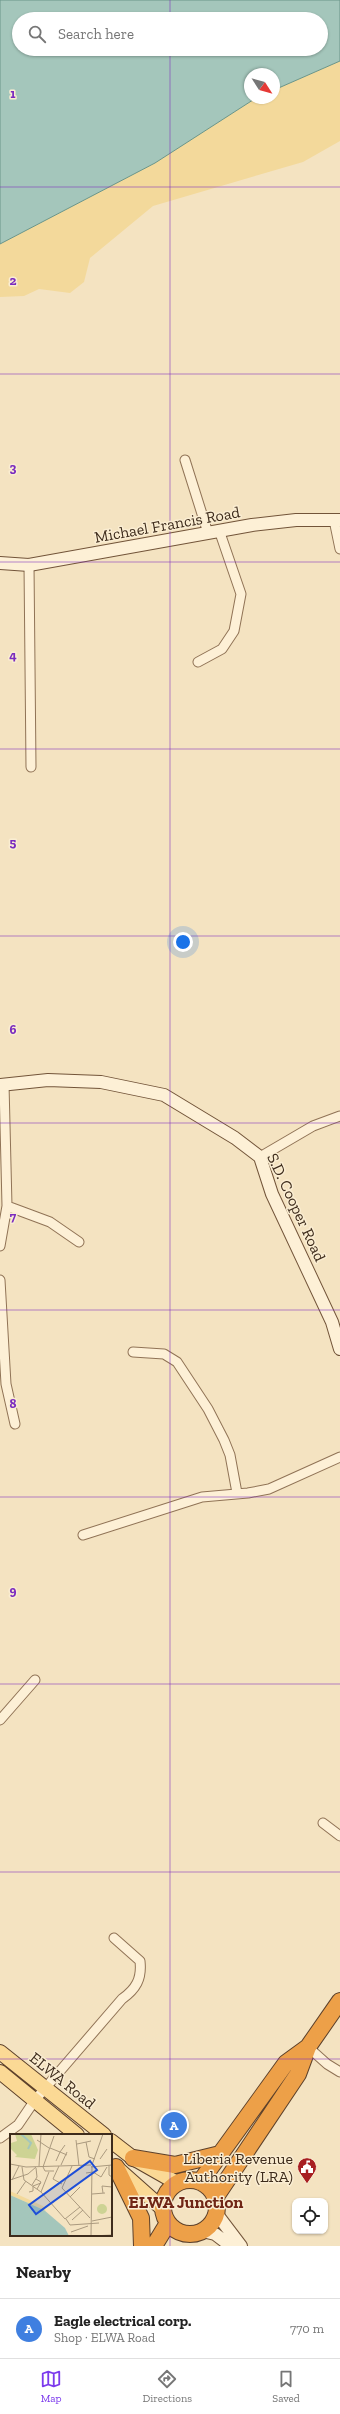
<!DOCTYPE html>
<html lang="en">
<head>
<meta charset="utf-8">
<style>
  :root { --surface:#fff; --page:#f2f2f2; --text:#222; --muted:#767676; --line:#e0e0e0; --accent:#7c3aed }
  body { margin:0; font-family:"Zilla Slab",serif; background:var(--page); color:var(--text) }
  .controls { position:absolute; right:12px; bottom:12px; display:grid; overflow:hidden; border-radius:8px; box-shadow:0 1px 3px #0004 }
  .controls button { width:36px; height:36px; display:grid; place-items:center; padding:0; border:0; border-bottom:1px solid var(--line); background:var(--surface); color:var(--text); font:20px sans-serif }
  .compass { position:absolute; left:244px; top:68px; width:36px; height:36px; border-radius:50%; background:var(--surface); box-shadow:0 1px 3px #0004; rotate:126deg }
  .you { position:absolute; left:183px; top:942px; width:14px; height:14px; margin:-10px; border:3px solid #fff; border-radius:50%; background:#1a73e8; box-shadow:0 0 0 6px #1a73e833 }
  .badge { display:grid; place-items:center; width:26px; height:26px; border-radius:50%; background:var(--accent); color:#fff; font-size:13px; font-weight:700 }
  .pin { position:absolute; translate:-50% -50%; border:2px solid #fff; box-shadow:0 1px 4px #0006 }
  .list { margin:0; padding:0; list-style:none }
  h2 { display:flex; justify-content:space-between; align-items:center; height:52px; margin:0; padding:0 16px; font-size:17px }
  h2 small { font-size:13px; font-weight:400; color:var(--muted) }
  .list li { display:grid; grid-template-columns:26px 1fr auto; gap:12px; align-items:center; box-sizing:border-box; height:60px; padding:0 16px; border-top:1px solid var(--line) }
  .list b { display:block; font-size:15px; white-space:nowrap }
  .list p { margin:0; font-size:13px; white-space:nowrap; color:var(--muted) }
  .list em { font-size:13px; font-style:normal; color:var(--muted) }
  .icon { flex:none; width:22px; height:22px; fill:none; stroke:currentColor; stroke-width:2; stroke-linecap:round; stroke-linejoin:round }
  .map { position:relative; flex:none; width:340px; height:2246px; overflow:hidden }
  .search { position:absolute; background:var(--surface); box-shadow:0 1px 3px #0004; left:12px; right:12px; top:12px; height:44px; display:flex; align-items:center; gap:10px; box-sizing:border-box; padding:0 14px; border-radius:22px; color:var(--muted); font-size:15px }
  .sheet { height:112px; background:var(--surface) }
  nav { display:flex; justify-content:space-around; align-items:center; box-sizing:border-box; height:56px; border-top:1px solid var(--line); background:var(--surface); font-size:11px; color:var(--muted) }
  nav a { display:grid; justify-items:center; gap:2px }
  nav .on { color:var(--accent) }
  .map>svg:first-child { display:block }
</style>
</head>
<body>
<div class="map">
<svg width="340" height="2246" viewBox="0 0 340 2246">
  <rect width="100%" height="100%" fill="#f4e3c1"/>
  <path fill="#f3d99b" d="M340,61V141L303,162L153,206L90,258L84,282L70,293L39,289L24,296L0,297V244L155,163L256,98H274V90Z"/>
  <path fill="#a4c6bb" stroke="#6a9589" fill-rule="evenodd" d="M0,0H340V61L274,90V74H250V98H256L155,163L0,244ZM19,19H321V49H19Z"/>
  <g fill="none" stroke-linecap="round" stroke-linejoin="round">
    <defs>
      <path id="street" d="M185,460L208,533
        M334,520L340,549
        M29,565L31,767
        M198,662L222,649L234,631L241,594L219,530
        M260,1157L313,1126L340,1116
        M7,1206L50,1222L79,1242
        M0,1246L7,1206L4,1084
        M0,1280L6,1384L15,1424
        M133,1352L164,1354L177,1362L208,1409L224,1440L230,1455L237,1493
        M83,1535L202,1497L248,1493L269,1489L340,1457
        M0,1720L35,1680
        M323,1823L340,1836
        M308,2047L327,2064L340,2072
        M0,2138L18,2125L35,2100L122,1999C136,1989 142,1979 140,1961L114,1938"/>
      <path id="secondary" d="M0,563L29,565L252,525L296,520H340
        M0,1085L48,1080L101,1082L164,1095L235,1138L260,1157L272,1194L332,1322L340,1349
        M216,2213L241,2246
        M202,2231L215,2234L231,2246"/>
      <path id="primary" d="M0,2052L104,2135
        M0,2072L77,2135
        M111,2141L133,2158L177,2183
        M118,2169L163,2209"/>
      <path id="highway" d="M133,2158L175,2165L220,2154
        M116,2167L141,2218L142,2246
        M163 2207a27 27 0 1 1 54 0a27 27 0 1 1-54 0Z
        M200,2182L286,2063L308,2047
        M215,2198L298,2074L308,2047L340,2001
        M154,2246L168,2223"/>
    </defs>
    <use href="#street" stroke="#907356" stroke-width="11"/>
    <use href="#secondary" stroke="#725439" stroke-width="14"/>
    <use href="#primary" stroke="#5d412b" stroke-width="16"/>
    <use href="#highway" stroke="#5d412b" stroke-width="18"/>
    <use href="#street" stroke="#fdf0d6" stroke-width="9"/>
    <use href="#secondary" stroke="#fdf0d6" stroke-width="12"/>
    <use href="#primary" stroke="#fbd995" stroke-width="14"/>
    <use href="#highway" stroke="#eda048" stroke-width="16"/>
  </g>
  <path fill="none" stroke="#7b2cbf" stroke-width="1" stroke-opacity="0.55" d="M170,0V19M170,49V2246M0,187H340M0,374H340M0,562H340M0,749H340M0,936H340M0,1123H340M0,1310H340M0,1497H340M0,1684H340M0,1872H340M0,2059H340"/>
  <defs>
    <symbol id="civic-pin" viewBox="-11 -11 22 30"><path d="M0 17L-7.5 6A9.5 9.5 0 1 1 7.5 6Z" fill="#a71e22" stroke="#faedd2"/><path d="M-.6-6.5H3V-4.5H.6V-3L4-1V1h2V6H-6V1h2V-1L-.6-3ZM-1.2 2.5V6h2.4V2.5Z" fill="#fff"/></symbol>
  </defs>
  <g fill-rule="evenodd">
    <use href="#civic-pin" x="296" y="2156" width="22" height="30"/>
  </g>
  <g text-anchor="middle" stroke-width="3" stroke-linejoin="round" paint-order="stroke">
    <g font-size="16" fill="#3e2c1c" stroke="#faedd2">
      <text transform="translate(167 524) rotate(-10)" y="6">Michael Francis Road</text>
      <text transform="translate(297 1207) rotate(65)" y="6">S.D. Cooper Road</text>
      <text transform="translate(63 2080) rotate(39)" y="6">ELWA Road</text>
    </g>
    <g font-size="16" fill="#3e2c1c" stroke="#faedd2" text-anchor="end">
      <text x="293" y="2164">Liberia Revenue<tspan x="293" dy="18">Authority (LRA)</tspan></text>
    </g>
    <g font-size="17" font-weight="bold" fill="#702616" stroke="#faedd2">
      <text x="186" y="2208">ELWA Junction</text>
    </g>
  </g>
  <g transform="translate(10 2134)">
    <rect width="102" height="102" fill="#f4e3c1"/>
    <path d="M5,0H21L28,16L25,25L5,23L7,21L0,14L1,9L7,7ZM87 75a5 5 0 1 1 10 0a5 5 0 1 1-10 0Z" fill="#cdd394"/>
    <path d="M0,57L33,72L36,77L0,61Z" fill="#f3d99b"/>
    <path d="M0,61L34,76L55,94L59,102H0Z" fill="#a4c6bb"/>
    <path fill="none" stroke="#a4c6bb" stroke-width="2" d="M11,0L21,9L18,15"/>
    <path fill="none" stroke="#ab9a7f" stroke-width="1" d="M27,6L39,14M66,6L69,32M76,8L79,23L85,25M67,10L81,7M55,11L50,18L57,21M40,14L50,18L46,27M90,25L97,15M0,30L16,33L81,31M51,31L57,18M82,31L93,0M99,31V41L102,43M29,32L31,0M49,32L43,45L52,50M62,32L52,54L80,84M12,33L14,46L31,58L55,85L70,73M81,33L102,31M44,37H35L33,33L44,2M76,39L83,38L91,43L97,33M26,45L31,48L27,55M0,46L18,40L26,33M2,46L9,32M22,51L27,43L26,34M19,58L23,57V52L31,49M31,58L39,38M93,59L92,52L102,53M7,60L16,47M82,60L95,59M60,63L70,53M56,85L60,91L89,89M62,86L73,76M82,87L102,83M61,98L78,92M81,102L82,32M82,102L102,101"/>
    <path fill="#1d4ed8" fill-opacity="0.15" stroke="#1d4ed8" stroke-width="2" d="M80,27L87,36L26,80L19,71Z"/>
    <rect width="102" height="102" fill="none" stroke="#3e2c1c" stroke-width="2"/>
  </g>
  <g font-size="13" text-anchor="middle" font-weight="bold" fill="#7b2cbf" stroke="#faedd2" stroke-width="3" stroke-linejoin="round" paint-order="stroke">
    <text x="13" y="98">1</text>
    <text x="13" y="285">2</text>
    <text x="13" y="472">3</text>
    <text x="13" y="660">4</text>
    <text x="13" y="847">5</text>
    <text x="13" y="1034">6</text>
    <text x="13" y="1221">7</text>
    <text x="13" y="1408">8</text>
    <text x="13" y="1595">9</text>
  </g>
</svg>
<div class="controls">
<button><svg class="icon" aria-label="locate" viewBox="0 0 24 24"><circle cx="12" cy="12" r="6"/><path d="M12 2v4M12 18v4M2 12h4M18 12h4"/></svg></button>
</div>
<svg class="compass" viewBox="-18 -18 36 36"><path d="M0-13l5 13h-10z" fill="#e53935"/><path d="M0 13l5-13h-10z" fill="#767676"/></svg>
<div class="you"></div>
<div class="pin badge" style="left:174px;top:2125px;background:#3f7fe0">A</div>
<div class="search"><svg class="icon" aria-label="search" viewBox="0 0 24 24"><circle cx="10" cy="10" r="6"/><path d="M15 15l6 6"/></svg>Search here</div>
</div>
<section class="sheet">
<h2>Nearby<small></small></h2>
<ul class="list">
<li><span class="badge" style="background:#3f7fe0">A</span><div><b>Eagle electrical corp.</b><p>Shop · ELWA Road</p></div><em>770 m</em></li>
</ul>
</section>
<nav>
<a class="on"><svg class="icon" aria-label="map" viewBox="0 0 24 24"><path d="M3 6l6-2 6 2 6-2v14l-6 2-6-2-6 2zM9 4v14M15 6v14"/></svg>Map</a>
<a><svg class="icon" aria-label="directions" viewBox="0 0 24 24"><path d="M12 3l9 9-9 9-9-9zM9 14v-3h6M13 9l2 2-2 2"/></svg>Directions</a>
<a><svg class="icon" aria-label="saved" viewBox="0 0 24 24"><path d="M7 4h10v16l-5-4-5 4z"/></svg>Saved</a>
</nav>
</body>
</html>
